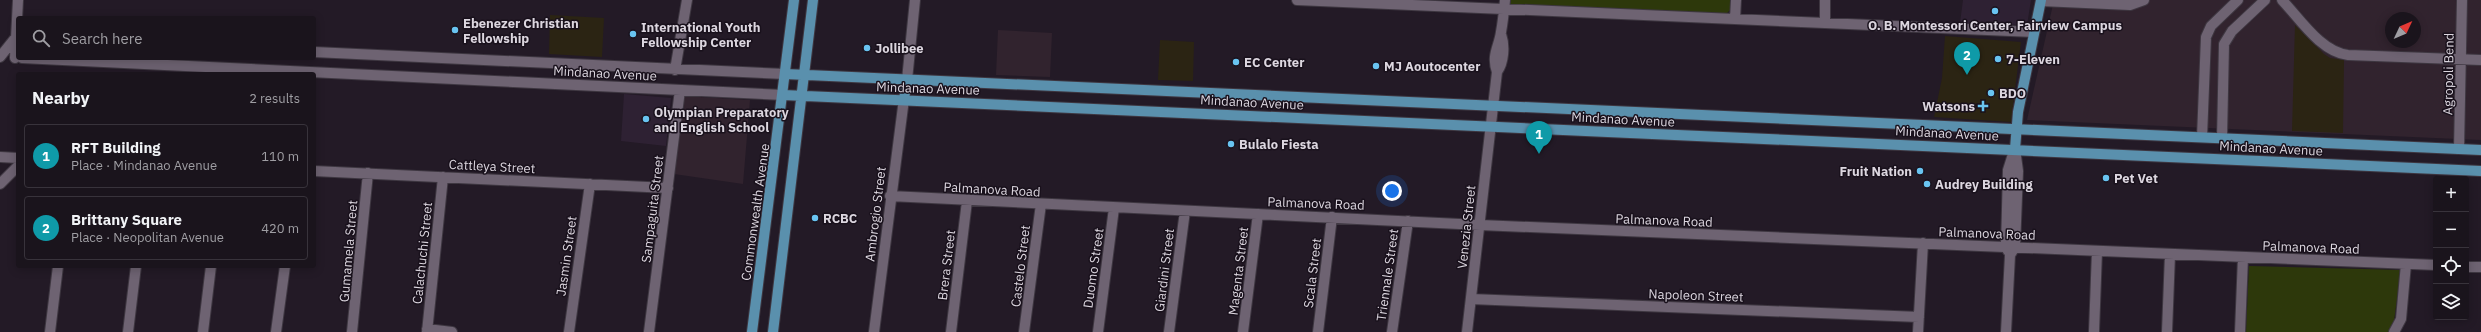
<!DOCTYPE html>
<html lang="en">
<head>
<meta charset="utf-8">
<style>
  :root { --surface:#1a141c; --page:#272129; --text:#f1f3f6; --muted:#9f9ea3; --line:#38333b; --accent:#ea580c }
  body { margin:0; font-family:"IBM Plex Sans",sans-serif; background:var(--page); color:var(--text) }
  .controls { position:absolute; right:12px; bottom:12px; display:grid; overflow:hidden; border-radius:4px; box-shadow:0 2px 10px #0003 }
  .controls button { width:36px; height:36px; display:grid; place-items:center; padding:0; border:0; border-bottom:1px solid var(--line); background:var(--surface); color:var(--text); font:20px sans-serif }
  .compass { position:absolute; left:2385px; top:12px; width:36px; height:36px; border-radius:50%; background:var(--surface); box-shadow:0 2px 10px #0003; rotate:46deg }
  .you { position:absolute; left:1392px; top:191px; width:14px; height:14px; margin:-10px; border:3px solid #fff; border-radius:50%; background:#1a73e8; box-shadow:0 0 0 6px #1a73e833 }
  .badge { display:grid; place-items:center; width:26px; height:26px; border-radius:50%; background:var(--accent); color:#fff; font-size:13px; font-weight:700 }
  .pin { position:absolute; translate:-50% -33px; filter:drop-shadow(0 1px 2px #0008) }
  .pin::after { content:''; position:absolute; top:21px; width:14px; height:12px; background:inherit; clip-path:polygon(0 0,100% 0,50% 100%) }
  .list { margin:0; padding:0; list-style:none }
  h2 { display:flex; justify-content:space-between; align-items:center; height:52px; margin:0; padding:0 16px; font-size:17px }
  h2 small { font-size:13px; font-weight:400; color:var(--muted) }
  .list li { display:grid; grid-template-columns:26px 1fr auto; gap:12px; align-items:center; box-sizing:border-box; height:64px; margin:0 8px 8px; padding:0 8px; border:1px solid var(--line); border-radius:4px }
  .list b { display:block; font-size:15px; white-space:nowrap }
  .list p { margin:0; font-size:13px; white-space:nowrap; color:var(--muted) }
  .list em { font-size:13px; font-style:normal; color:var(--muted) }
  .icon { flex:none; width:22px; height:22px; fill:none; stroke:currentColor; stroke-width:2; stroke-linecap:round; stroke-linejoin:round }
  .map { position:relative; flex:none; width:2481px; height:332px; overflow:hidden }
  .search { position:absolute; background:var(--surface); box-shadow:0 2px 10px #0003; left:16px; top:16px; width:300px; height:44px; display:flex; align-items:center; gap:10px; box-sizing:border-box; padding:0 14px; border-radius:4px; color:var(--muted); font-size:15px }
  .panel { position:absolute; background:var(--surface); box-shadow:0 2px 10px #0003; left:16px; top:72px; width:300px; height:196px; border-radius:4px }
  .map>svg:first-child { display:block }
</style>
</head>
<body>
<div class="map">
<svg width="2481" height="332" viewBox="0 0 2481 332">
  <rect width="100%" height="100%" fill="#231a26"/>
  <path fill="#31232e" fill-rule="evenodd" d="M2054,0H2481V140L2027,120ZM2391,18H2415V42H2391Z
    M998,30L1052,33L1050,77L996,75Z
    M682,96L750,100L743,184L674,174Z"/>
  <path fill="#2b2413" d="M550,15L604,18L602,57L549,54Z
    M2295,25L2324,54L2330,58L2344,60L2343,133L2292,131Z
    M1945,36L2021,42L2011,122L1934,117L1942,78Z
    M1160,40L1194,42L1193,81L1158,80Z"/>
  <path fill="#2e2133" d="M1963,0H2031L2027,25L1960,23Z
    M624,94L671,98L666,146L621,141Z"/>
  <path fill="#2d380b" d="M1511,0H1732L1731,9L1726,14L1510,4Z
    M2249,266L2401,270L2393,328L2388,332H2246Z"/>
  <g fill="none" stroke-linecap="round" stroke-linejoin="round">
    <defs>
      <path id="minor" d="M1297,0L2034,32
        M2282,0C2300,19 2321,52 2348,55L2481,60
        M2041,1L2130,5L2144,0
        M1735,19L1736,0
        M1825,23V0
        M314,52L785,74
        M0,57L16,37
        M15,58L18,0
        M22,58L783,95
        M675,70L687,0
        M1497,72C1504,62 1505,46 1501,34
        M907,80L915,0
        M2202,137L2206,37L2211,26L2238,0
        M2222,138L2224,44L2232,31L2265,0
        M2459,149L2462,0
        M0,157L18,158
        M314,171L668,188
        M0,184L18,166
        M890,196L1480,225L2436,265
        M2008,251L2006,247L2008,170L2014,151
        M2466,267H2481
        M1471,299L1919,317
        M427,329L452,332
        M50,332L58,266
        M128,332L136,266
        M203,332L211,266
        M276,332L285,266
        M352,332L368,173
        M427,332L443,177
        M569,332L590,184
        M649,332L680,90
        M874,332L904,99
        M951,332L967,201
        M1024,332L1041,204
        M1098,332L1114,208
        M1169,332L1185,211
        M1243,332L1258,214
        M1318,332L1332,217
        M1392,332L1408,221
        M1467,332L1497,72C1491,55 1499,47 1501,32C1503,21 1504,11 1505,0
        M1918,332L1923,243
        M2006,332L2010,255L2015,247L2018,171L2015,149
        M2094,332L2097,251
        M2167,332L2170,254
        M2240,332L2243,257
        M2394,332L2401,319L2406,264"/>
      <path id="major" d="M785,74L2481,150
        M783,95L2481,171
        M904,99L907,80
        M2015,149L2018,112L2041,0
        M752,332L794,0
        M773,332L813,0"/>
    </defs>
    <use href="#minor" stroke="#3e3741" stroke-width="12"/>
    <use href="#major" stroke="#3e3741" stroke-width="12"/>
    <use href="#minor" stroke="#6e6372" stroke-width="10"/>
    <use href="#major" stroke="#5a90ad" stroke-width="10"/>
  </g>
  <g fill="#69c4f1" stroke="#19111c" stroke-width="1.5">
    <circle cx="1995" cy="11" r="4"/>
    <circle cx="455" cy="30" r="4"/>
    <circle cx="633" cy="34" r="4"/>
    <circle cx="867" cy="48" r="4"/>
    <circle cx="1998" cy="59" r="4"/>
    <circle cx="1236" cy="62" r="4"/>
    <circle cx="1376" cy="66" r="4"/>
    <circle cx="1991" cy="93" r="4"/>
    <path d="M1981 100h4v4h4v4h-4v4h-4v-4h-4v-4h4z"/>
    <circle cx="646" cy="119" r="4"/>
    <circle cx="1231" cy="144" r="4"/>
    <circle cx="1920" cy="171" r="4"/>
    <circle cx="2106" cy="178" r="4"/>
    <circle cx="1927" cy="184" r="4"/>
    <circle cx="815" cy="218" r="4"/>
  </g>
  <g text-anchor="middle" stroke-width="3" stroke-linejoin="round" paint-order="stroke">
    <g font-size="13" font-weight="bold" fill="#dcd6df" stroke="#19111c" text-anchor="start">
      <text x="463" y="28">Ebenezer Christian<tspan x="463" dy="15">Fellowship</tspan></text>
      <text x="1995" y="30" text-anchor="middle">O. B. Montessori Center, Fairview Campus</text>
      <text x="641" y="32">International Youth<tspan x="641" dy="15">Fellowship Center</tspan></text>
      <text x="875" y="53">Jollibee</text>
      <text x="2006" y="64">7-Eleven</text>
      <text x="1244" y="67">EC Center</text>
      <text x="1384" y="71">MJ Aoutocenter</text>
      <text x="1999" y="98">BDO</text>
      <text x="1975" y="111" text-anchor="end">Watsons</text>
      <text x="654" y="117">Olympian Preparatory<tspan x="654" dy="15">and English School</tspan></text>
      <text x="1239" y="149">Bulalo Fiesta</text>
      <text x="1912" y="176" text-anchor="end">Fruit Nation</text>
      <text x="2114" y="183">Pet Vet</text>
      <text x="1935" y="189">Audrey Building</text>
      <text x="823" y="223">RCBC</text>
    </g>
    <g font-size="13" fill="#dcd6df" stroke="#19111c">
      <text transform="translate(605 73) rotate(3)" y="5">Mindanao Avenue</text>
      <text transform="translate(2448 74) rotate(-89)" y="5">Agropoli Bend</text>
      <text transform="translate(928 88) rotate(2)" y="5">Mindanao Avenue</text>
      <text transform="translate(1252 102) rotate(3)" y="5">Mindanao Avenue</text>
      <text transform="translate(1623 119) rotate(3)" y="5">Mindanao Avenue</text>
      <text transform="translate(1947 133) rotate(3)" y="5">Mindanao Avenue</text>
      <text transform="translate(2271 148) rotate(3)" y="5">Mindanao Avenue</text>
      <text transform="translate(492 166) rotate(3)" y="5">Cattleya Street</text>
      <text transform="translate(992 189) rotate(3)" y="5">Palmanova Road</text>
      <text transform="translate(1316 203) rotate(2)" y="5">Palmanova Road</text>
      <text transform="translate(652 209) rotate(-83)" y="5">Sampaguita Street</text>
      <text transform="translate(755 212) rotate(-82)" y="5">Commonwealth Avenue</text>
      <text transform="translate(875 214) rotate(-83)" y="5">Ambrogio Street</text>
      <text transform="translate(1664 220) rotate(2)" y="5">Palmanova Road</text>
      <text transform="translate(1466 227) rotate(-84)" y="5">Venezia Street</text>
      <text transform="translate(1987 233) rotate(2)" y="5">Palmanova Road</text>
      <text transform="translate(2311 247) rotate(2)" y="5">Palmanova Road</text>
      <text transform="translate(348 251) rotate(-85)" y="5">Gumamela Street</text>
      <text transform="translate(422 253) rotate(-84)" y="5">Calachuchi Street</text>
      <text transform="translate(566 256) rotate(-82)" y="5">Jasmin Street</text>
      <text transform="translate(946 265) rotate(-83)" y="5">Brera Street</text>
      <text transform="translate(1020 266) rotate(-83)" y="5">Castelo Street</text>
      <text transform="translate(1093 268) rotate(-82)" y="5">Duomo Street</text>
      <text transform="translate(1164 270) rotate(-83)" y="5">Giardini Street</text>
      <text transform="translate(1238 271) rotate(-83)" y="5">Magenta Street</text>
      <text transform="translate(1312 273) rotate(-83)" y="5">Scala Street</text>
      <text transform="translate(1387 275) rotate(-82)" y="5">Triennale Street</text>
      <text transform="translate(1696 295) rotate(2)" y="5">Napoleon Street</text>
    </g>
  </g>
</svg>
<div class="controls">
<button>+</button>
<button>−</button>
<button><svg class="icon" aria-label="locate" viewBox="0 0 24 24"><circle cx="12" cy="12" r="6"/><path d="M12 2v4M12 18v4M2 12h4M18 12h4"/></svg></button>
<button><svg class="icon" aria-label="layers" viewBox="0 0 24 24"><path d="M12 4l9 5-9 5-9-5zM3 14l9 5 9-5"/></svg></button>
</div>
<svg class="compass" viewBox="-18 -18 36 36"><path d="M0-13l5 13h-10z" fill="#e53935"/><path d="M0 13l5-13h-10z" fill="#9f9ea3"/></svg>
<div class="you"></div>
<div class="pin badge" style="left:1539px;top:154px;background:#0f9aa8">1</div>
<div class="pin badge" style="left:1967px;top:75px;background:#0f9aa8">2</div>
<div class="search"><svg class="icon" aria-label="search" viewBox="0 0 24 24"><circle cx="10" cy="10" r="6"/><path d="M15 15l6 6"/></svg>Search here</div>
<section class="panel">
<h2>Nearby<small>2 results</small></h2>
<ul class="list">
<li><span class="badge" style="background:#0f9aa8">1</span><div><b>RFT Building</b><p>Place · Mindanao Avenue</p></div><em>110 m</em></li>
<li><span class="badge" style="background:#0f9aa8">2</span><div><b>Brittany Square</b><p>Place · Neopolitan Avenue</p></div><em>420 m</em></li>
</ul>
</section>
</div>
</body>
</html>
